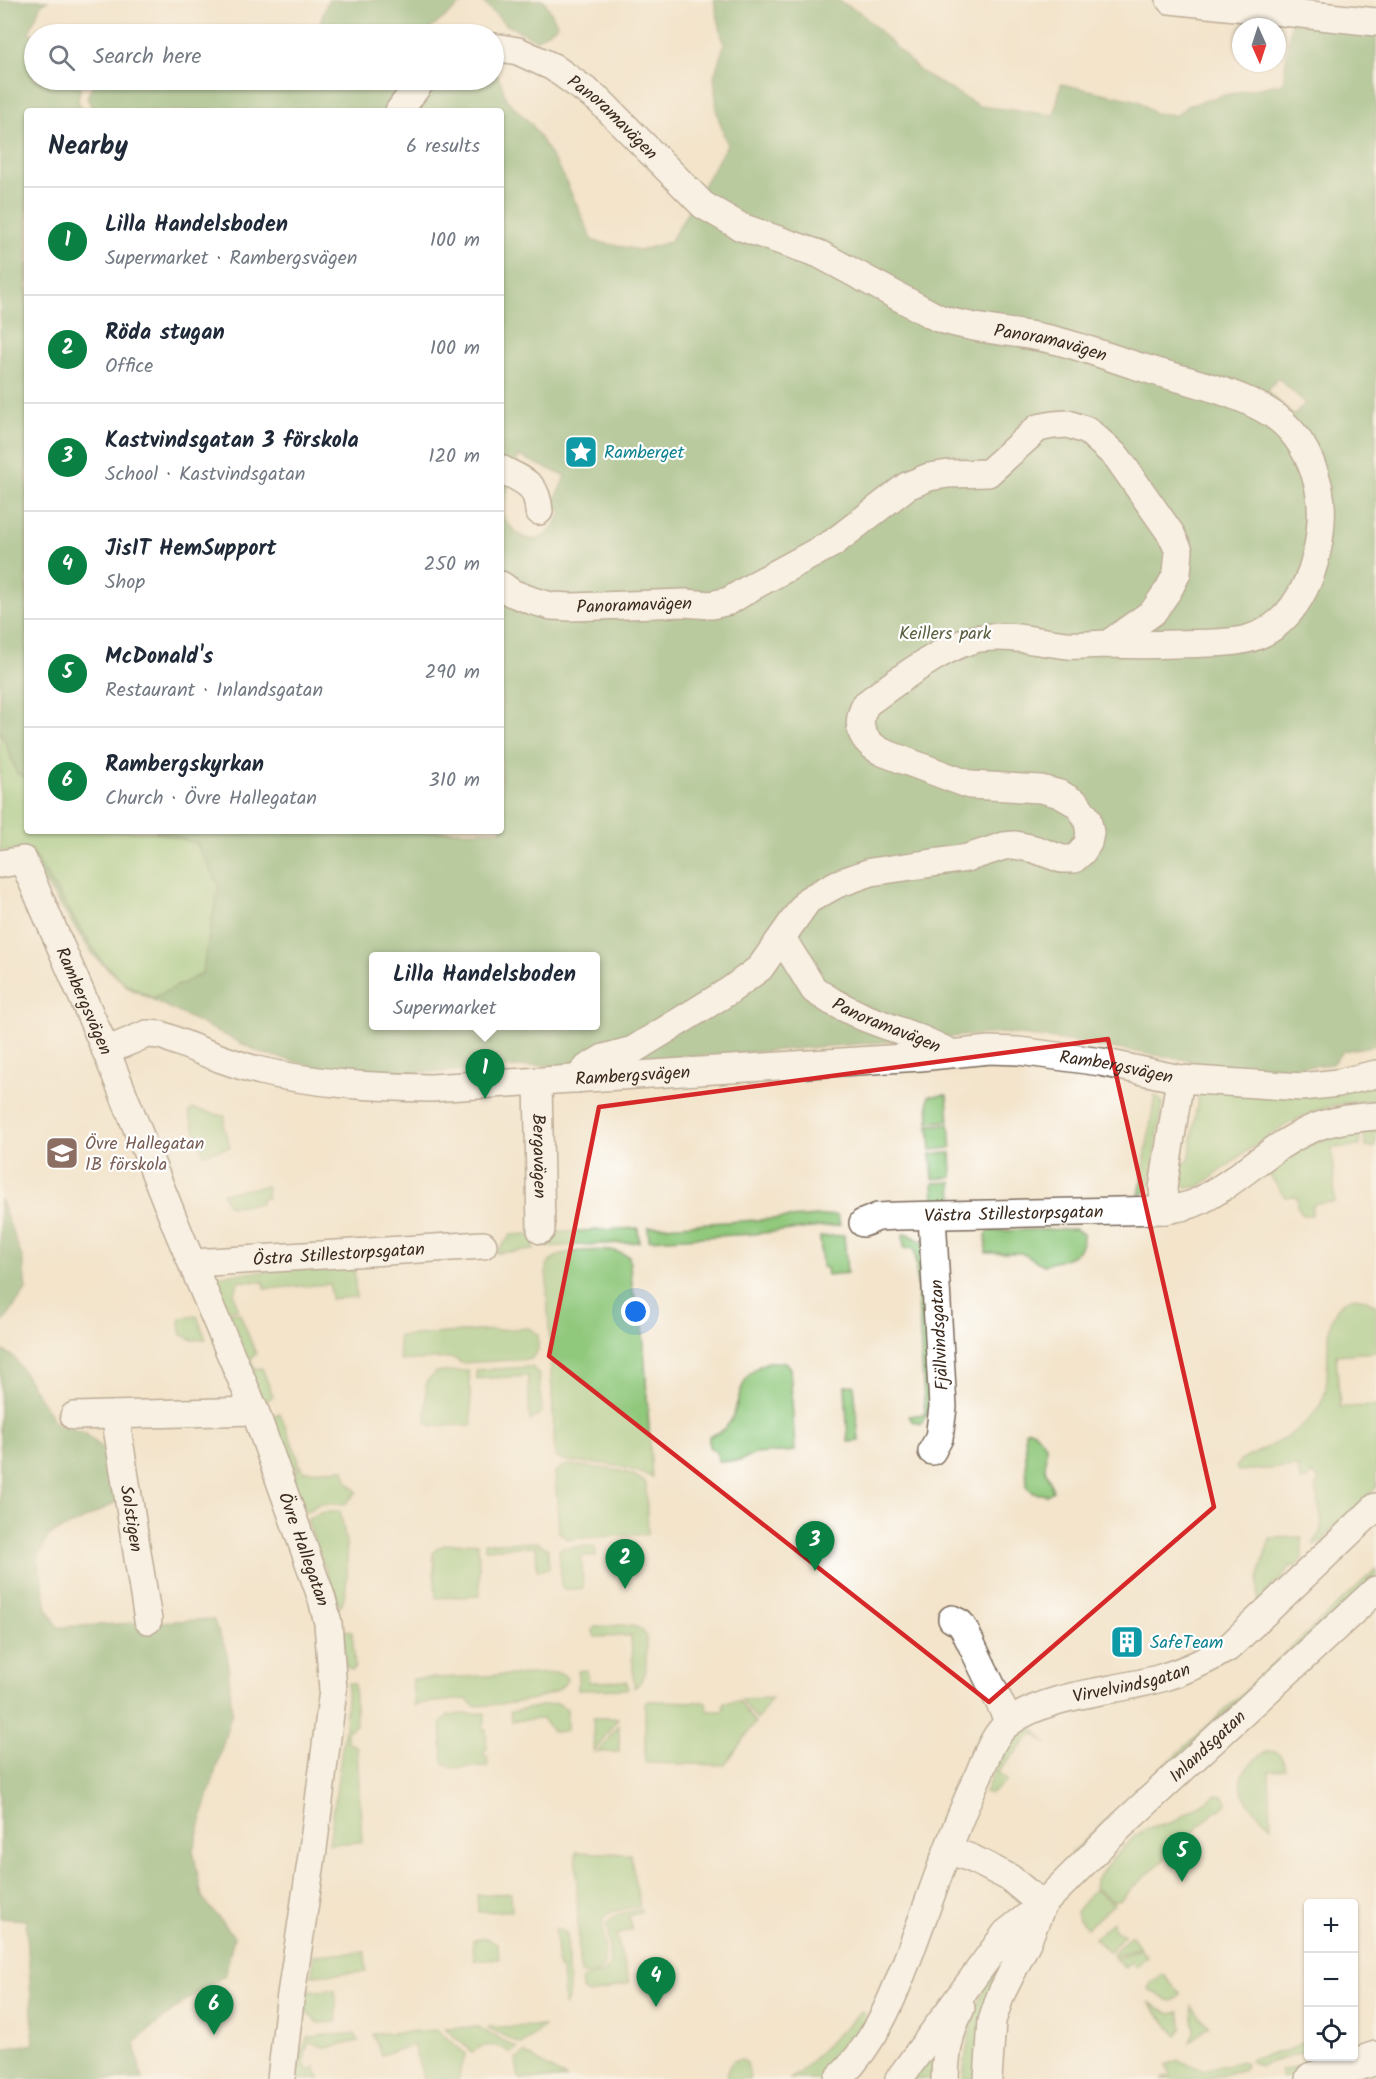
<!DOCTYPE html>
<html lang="en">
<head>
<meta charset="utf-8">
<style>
  :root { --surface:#fff; --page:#f2f2f3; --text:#1f2937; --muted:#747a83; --line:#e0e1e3; --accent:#0b8043 }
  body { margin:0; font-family:Kalam,sans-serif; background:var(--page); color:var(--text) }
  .controls { position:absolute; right:18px; bottom:18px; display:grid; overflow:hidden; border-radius:6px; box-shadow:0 2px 4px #0004 }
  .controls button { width:54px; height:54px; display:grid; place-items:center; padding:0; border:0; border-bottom:2px solid var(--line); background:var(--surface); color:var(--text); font:30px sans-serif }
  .compass { position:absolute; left:1232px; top:18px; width:54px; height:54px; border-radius:50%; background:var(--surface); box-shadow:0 2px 4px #0004; rotate:177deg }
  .you { position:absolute; left:636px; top:1312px; width:21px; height:21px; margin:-15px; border:4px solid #fff; border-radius:50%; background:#1a73e8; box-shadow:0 0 0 9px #1a73e833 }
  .badge { display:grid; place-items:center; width:39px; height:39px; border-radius:50%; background:var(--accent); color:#fff; font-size:20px; font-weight:700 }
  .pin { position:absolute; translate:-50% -50px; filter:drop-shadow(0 2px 3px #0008) }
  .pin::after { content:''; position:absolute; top:32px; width:21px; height:18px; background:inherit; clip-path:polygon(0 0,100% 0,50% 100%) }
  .popup { position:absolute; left:369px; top:952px; width:231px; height:78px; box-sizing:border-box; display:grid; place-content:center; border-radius:6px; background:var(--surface); filter:drop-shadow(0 2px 4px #0005); font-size:20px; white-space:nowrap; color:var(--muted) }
  .popup b { font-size:22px; color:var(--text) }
  .popup::after { content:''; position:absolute; left:50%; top:100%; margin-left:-12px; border:12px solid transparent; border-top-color:var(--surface) }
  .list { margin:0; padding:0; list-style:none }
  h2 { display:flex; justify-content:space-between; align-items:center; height:78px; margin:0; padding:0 24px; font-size:26px }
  h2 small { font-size:20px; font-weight:400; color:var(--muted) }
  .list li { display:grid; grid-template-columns:39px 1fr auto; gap:18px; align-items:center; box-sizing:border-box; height:108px; padding:0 24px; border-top:2px solid var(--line) }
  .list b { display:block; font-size:22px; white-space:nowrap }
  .list p { margin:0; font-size:20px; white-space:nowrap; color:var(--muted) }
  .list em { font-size:20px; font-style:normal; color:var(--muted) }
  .icon { flex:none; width:33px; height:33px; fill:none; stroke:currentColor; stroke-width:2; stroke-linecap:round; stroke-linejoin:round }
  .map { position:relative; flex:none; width:1376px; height:2079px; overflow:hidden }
  .search { position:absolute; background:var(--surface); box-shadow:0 2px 4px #0004; left:24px; top:24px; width:480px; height:66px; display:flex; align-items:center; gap:15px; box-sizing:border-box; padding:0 21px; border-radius:33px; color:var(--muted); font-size:22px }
  .panel { position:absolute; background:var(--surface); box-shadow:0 2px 4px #0004; left:24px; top:108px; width:480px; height:726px; border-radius:6px }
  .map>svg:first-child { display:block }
</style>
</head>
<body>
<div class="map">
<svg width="1376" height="2079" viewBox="0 0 1376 2079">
  <rect width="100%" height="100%" fill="#fff"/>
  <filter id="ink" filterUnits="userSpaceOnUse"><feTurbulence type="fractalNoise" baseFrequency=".0167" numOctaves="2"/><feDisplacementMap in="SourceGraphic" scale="12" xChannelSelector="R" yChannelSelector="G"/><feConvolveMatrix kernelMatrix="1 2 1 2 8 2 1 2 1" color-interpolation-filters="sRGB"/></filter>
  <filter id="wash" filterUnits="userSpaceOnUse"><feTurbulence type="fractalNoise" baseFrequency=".008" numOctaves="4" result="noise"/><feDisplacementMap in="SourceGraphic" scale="24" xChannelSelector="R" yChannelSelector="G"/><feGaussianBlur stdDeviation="1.35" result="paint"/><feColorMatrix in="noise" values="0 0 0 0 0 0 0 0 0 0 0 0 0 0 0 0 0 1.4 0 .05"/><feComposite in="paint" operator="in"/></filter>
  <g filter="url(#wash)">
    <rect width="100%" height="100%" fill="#f3e4cb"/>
    <path fill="#90c87b" stroke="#66794c" stroke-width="1.5" d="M0,728L17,773L27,778V831H153L196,843L219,885L202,974L153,998L126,984L101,961L31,850L0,851Z
      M1376,1086V1101C1303,1099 1256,1146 1200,1186C1184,1191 1175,1182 1173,1166L1189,1161L1199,1090Z
      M947,1095L949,1121L929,1122L928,1096Z
      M1155,1095L1163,1103L1150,1186L1147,1191L1139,1196Z
      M193,1109L225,1116L224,1128L230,1147L204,1154L190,1117L189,1112Z
      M949,1124L951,1148L931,1150L929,1125Z
      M1376,1130V1147H1365L1364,1131Z
      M1352,1131H1359L1360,1146L1332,1148L1335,1202L1316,1203L1312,1206V1215H1303L1297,1206L1298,1198L1294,1196L1285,1197L1268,1173C1294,1151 1318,1138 1352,1131Z
      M951,1153L952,1177L933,1179L931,1154Z
      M952,1182L953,1201L934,1202L933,1183Z
      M266,1186L268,1198H261V1204L229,1206L222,1193Z
      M835,1215L838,1216L840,1225L752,1234L649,1240L648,1227Z
      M638,1228L639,1242L546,1247V1233Z
      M1075,1229L1083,1234C1084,1258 1063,1259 1044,1265L1021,1253H986V1235L989,1231Z
      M907,1233L924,1243L930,1410L921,1424L912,1421L909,1416L925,1414L915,1249L904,1248L903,1234Z
      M528,1234L534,1239V1250L496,1253L511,1235Z
      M844,1235L847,1273L827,1275L826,1268L822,1267L820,1237Z
      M611,1250L629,1256L633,1292L642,1315L652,1477C639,1472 626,1467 611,1465C596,1462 565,1465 555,1456L546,1268C555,1246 592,1252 611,1250Z
      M354,1265L356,1297L331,1299L330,1284L265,1289L264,1282L239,1281L234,1293L238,1310L226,1309L215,1284L219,1275Z
      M1355,1297L1365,1299L1376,1306V1352L1336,1355L1340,1407L1376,1406V1488L1331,1530L1323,1541L1315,1545L1313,1542L1319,1534L1322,1524L1316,1489L1320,1479L1312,1474L1308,1480L1300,1481L1298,1467L1238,1471L1236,1467L1240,1461C1268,1446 1305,1433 1321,1403C1337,1373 1313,1307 1355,1297Z
      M226,1311L240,1314L256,1354L250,1359L255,1369L262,1368L273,1396L268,1400L262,1402Z
      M197,1316L206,1339L192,1340L181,1334L180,1318Z
      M529,1328L538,1335V1350L531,1359L461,1363L456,1359L452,1358L400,1361L398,1336Z
      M768,1362H785L790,1368L795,1451L755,1454L740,1461H718L717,1452L709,1447V1436C750,1427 724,1379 768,1362Z
      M532,1367L539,1375L542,1412L530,1421L528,1376L477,1379L476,1370Z
      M469,1371L472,1425L432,1426L426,1422V1382L436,1372Z
      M854,1385L859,1441L848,1442L845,1386Z
      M280,1413L299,1460L291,1478L269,1418Z
      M1029,1429L1034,1431L1046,1445L1045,1468L1053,1491L1047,1495L1034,1493L1027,1488L1025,1431Z
      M300,1464L304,1471L344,1469L347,1481L357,1492L345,1504H319L306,1512L293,1481Z
      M569,1465C590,1468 632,1467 646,1484L648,1534L568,1539L559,1532L555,1472L562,1467Z
      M340,1511C347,1540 352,1574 342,1604L339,1606L307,1520L319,1513Z
      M1302,1537V1559L1295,1567L1291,1566L1277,1583H1274L1258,1604V1579L1270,1538Z
      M537,1542L548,1549L549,1569L537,1570L536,1546L485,1549V1543Z
      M478,1543L480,1596L436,1598L433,1553C441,1540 464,1544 478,1543Z
      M594,1546L596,1551V1556H582L583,1589H563L561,1587L559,1550L561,1548Z
      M1376,1569V1576L1071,1856V1853Z
      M622,1625C632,1626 642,1626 646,1636C646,1653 650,1678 634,1688L631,1636L595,1637L593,1631L595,1627Z
      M346,1630L352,1632L355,1667L352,1670L346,1667L343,1634Z
      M587,1670L589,1682L627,1681L628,1689L578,1690V1671Z
      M556,1673L563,1674L567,1679C559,1702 496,1705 474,1706L466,1699L416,1704L414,1706L412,1679Z
      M348,1683H354L356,1725L347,1732V1742L357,1747L362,1842L329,1844L345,1726Z
      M772,1698L757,1720L741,1699Z
      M648,1701L706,1702L707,1711H723L724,1702L739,1701L755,1723L725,1765L645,1763V1704Z
      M557,1703L567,1709V1731L553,1732L542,1719L511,1721L510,1712Z
      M485,1713V1724L483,1725V1730H486L487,1750L484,1751V1756H487L488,1766L453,1768L443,1762L441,1724L448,1715Z
      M593,1718H618L594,1752Z
      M1030,1724L1047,1744L1033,1733L998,1772L1007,1781L990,1794L985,1792C996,1766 1007,1741 1030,1724Z
      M619,1725V1752H598Z
      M1270,1751C1280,1752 1285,1760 1285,1769L1269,1771L1271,1826C1259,1815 1234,1794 1242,1775C1244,1771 1248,1767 1251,1764C1256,1757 1262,1753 1270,1751Z
      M1216,1795C1223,1795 1227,1796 1227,1804L1221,1809L1216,1811L1119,1901H1113L1094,1887L1095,1881L1118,1852L1135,1836L1144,1830L1173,1822Z
      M576,1852L630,1854L640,1906L611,1912L604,1917C598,1933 613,1960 598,1973L588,1975L581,1973L579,1962Z
      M1094,1889L1114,1904L1087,1928L1078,1918L1076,1912Z
      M511,1893L512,1911L478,1912L477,1895Z
      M641,1909L642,1913L628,1916L632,1930L616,1935L629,1983L591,1994L586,1993L582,1989L581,1980C593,1973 603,1980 610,1963L607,1924L616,1915Z
      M1113,1921L1114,1931L1121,1932L1124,1935L1110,1951L1105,1949L1094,1938Z
      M555,1929H560L567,1934L569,1993L568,2000L564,2005L562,1969H558Z
      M1130,1936H1132L1140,1947L1114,1957L1113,1953Z
      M485,1938L498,1943L499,1959L474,1960L473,1940Z
      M1140,1949L1147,1956L1136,1967L1131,1962L1124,1968L1115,1959Z
      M365,1952L366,1972L312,1975L314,1955Z
      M1005,1956L978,2079H963C966,2050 970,2018 983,1992C989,1980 997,1968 1005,1956Z
      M1163,1974L1181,1995L1173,2001L1167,2000L1148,1989L1150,1984Z
      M335,1990L337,2022L319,2023L305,2012L309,1991Z
      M1148,2002L1170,2014L1179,2012L1183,2028L1177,2035Z
      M1192,2007L1209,2026L1190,2042L1194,2031Z
      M861,2011L865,2014C865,2035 834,2064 820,2079H790L798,2074Z
      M544,2026L522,2045L487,2027Z
      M479,2027V2028L517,2048L511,2053C498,2044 484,2043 472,2052L445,2028Z
      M437,2030L466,2054L460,2069L459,2079H424L413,2045L381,2055L373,2034Z
      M355,2034L359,2041L326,2048L314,2043H309L305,2052L304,2064L308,2070L314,2069L315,2067L319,2079H298L301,2053L307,2038L323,2035Z
      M936,2038L934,2079H909Z
      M1308,2039V2051L1260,2066L1251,2061L1252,2058L1289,2050Z
      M524,2053L564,2077L566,2079H519L516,2061Z
      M1328,2057L1325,2065L1282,2078L1280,2071Z
      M741,2059L747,2063L750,2079H728C726,2069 730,2060 741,2059Z
      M1178,2060L1203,2070L1241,2061L1246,2064L1244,2069L1207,2079H1161L1170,2076L1166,2065Z"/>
    <path fill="#74ac6b" stroke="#586b44" stroke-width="1.5" fill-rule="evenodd" d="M0,0H49L41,4L29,33L34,35V80H82L78,100L82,111H27V778L17,774L0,728Z
      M328,0H470L460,5L424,34H316Z
      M481,0H544L558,25L536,40L505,24Z
      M714,0H837L860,12L921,72L979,106L1054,115L1061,84L1139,101L1154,113L1176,115L1187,106L1220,96L1283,83L1291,22L1376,29V1045L1343,1051L1332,1064L1280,1069L1217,1065L1055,1039L1002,1033L715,1055L439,1072L374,1071L322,1068L261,1053L129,988L94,956L39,874L0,877L31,850L101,961L126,984L153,998L202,974L219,885L196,843L153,831H501V111H93L87,97L95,80H494V69L501,82L506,99L532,125L564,177L593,241L640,250L670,242L727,145L717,113L714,76L724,45ZM1278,378L1305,403L1294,416L1267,391ZM519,456L565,476L554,503L562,513C557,520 552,530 544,536C527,548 509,527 502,514L510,479ZM374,956H596V1026H374Z
      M181,29L204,30L209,34H148L151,32Z
      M0,1199L23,1260L26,1290L0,1327Z
      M0,1349L14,1357L56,1424L85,1433L111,1456L120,1500L81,1521L49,1535L38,1558L47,1608L58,1627L213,1619L227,1652L232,1712L193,1850L202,1897L234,1937L225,1975L183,2003L135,2042L142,2079H0V2049L34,2044L26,1920L0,1918Z"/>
  </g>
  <g filter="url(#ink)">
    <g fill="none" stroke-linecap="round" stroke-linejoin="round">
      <defs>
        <g id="minor">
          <path d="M1170,0L1376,22"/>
          <path id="s1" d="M494,47L518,51L553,67L599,100L703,205L741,227L819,254L938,318C977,331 1018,331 1058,341C1088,349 1117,360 1147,369C1186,381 1237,391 1272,414C1305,436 1324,482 1321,521C1318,572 1295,633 1237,641C1217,644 1196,643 1175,644C1153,645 1131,645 1109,644C1095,644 1082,646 1068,645C1039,642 1010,634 981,638C949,642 893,684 866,704C854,726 862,741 882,752L970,785L1041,789L1060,794L1077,804L1087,818L1090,833L1088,843L1082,852L1074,859H1062L1034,849L1015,845L1004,846L967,858L871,872L837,884L808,900L760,968L729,991L633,1050L604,1058L587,1068L577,1079"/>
          <path d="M399,111L422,80"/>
          <path d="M501,469C524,481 537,483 539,511"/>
          <path id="s2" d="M501,585L512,593L533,601L551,606L571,607L684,603L711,605L729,601L755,585L833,543L907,486L929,477L948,474L988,473L1038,428L1053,425L1068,424L1088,431L1117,457L1171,534L1179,551L1177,573L1169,589L1153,612L1108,644"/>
          <path id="s3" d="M0,864L23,860L106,1051L179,1233L255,1411L322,1599L328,1623L333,1690L313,1849L290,2001L281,2079"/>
          <path id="s4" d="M782,938L814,990L833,1002L863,1017L921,1039L951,1053"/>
          <path id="s5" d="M106,1051L147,1034L161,1035C194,1048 227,1063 261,1071C317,1084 374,1087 431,1088L920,1057L989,1050L1019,1051L1101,1062L1180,1079L1302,1087L1338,1083L1376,1074"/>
          <path id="s6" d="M538,1082L541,1230"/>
          <path d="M1165,1210L1163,1188L1180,1079"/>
          <path id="s7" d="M863,1223L878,1217L898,1216L1165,1210C1175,1208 1188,1207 1197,1202C1237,1183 1268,1148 1309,1130C1330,1120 1353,1118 1376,1116"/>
          <path id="s8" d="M193,1263L483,1245"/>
          <path id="s9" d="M115,1415L148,1620"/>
          <path d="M74,1416L255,1411"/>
          <path d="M932,1451L939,1438L943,1407L932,1217"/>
          <path d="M952,1619L960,1623L964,1629L1009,1722"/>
          <path d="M949,1850L973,1859L1010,1878L1042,1905"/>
          <path id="s10" d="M838,2079C881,2038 899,1982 919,1928C938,1877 955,1825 978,1776C986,1758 993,1734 1010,1722C1050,1693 1115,1692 1161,1678C1185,1671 1206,1661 1228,1648L1376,1507"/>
          <path id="s11" d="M899,2079L1006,1933L1042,1905L1122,1825L1376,1590"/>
          <path d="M945,2079C945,2055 950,2030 961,2008"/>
          <path d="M988,2079L992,2021L1001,1994L1027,1942L1042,1906"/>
        </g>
        <path id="major" d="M1312,2079L1376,2058"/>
      </defs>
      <use href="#minor" stroke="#7b6b5b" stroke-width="30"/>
      <use href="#major" stroke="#7b6b5b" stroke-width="36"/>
      <use href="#minor" stroke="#fff" stroke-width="27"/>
      <use href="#major" stroke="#fff" stroke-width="33"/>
    </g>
  </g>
  <path d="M0 0H1376V2079H0ZM1108,1039L1214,1507L989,1702L549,1356L599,1107Z" fill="#f3e4cb" fill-opacity=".55" fill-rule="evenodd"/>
  <path fill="none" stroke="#d62828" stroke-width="4.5" stroke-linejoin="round" d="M1108,1039L1214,1507L989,1702L549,1356L599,1107Z"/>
  <defs>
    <symbol id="sight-square" viewBox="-11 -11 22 22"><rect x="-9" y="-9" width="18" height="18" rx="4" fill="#0f9aa8" stroke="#fff"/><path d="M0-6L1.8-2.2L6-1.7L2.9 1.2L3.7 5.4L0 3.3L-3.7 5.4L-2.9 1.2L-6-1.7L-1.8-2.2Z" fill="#fff"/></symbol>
    <symbol id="school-square" viewBox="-11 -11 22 22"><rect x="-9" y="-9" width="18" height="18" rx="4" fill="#8d6e63" stroke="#fff"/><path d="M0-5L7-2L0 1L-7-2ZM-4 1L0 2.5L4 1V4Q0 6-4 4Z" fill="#fff"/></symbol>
    <symbol id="building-square" viewBox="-11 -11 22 22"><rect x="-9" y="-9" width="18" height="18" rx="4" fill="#0f9aa8" stroke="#fff"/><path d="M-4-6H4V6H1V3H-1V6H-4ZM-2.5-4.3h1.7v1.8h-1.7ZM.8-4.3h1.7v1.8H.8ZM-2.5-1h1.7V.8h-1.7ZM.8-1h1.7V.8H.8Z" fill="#fff"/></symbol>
  </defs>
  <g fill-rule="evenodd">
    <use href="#sight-square" x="562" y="433" width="38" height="38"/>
    <use href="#school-square" x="43" y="1134" width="38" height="38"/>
    <use href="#building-square" x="1108" y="1623" width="38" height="38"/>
  </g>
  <g text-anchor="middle" stroke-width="4.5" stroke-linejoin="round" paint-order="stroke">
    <g font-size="18" fill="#3b2a1e" stroke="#fff">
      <text dy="6" stroke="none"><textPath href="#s1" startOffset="141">Panoramavägen</textPath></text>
      <text dy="6" stroke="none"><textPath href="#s1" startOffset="644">Panoramavägen</textPath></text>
      <text dy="6" stroke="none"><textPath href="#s2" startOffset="138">Panoramavägen</textPath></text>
      <text dy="6" stroke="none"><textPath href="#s3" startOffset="177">Rambergsvägen</textPath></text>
      <text dy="6" stroke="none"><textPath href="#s4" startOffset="142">Panoramavägen</textPath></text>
      <text dy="6" stroke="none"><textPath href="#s5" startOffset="1024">Rambergsvägen</textPath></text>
      <text dy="6" stroke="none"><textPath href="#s5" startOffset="538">Rambergsvägen</textPath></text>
      <text dy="6" stroke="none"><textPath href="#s6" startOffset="74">Bergavägen</textPath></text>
      <text dy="6" stroke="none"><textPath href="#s7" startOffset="152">Västra Stillestorpsgatan</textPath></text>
      <text dy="6" stroke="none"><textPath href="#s8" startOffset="146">Östra Stillestorpsgatan</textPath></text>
      <text transform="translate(939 1335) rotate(-93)" y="6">Fjällvindsgatan</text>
      <text dy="6" stroke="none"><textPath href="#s9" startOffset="105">Solstigen</textPath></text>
      <text dy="6" stroke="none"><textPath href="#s3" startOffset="768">Övre Hallegatan</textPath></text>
      <text dy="6" stroke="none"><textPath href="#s10" startOffset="528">Virvelvindsgatan</textPath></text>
      <text dy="6" stroke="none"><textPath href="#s11" startOffset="456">Inlandsgatan</textPath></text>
    </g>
    <g font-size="18" fill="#0d838f" stroke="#fff" text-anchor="start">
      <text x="604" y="458">Ramberget</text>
      <text x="1150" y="1648">SafeTeam</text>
    </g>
    <g font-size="18" fill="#59613f" stroke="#fff">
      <text x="945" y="639">Keillers park</text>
    </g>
    <g font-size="18" fill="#785e54" stroke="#fff" text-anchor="start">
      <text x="85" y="1149">Övre Hallegatan<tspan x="85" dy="21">1B förskola</tspan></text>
    </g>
  </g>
</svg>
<div class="controls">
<button>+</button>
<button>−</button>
<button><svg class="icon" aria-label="locate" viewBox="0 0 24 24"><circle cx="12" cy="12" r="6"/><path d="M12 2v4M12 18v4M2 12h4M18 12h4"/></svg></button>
</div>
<svg class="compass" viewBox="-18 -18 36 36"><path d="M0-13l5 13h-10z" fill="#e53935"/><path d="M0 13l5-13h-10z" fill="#747a83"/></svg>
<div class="you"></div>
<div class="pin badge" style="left:485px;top:1099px">1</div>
<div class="popup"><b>Lilla Handelsboden</b>Supermarket</div>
<div class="pin badge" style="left:625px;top:1589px">2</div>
<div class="pin badge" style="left:815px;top:1571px">3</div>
<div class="pin badge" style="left:656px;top:2007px">4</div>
<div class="pin badge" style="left:1182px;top:1882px">5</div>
<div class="pin badge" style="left:214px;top:2035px">6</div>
<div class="search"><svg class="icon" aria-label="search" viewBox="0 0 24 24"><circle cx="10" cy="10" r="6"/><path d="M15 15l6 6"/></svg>Search here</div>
<section class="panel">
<h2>Nearby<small>6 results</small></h2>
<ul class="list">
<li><span class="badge">1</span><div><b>Lilla Handelsboden</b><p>Supermarket · Rambergsvägen</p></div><em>100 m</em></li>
<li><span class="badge">2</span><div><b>Röda stugan</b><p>Office</p></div><em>100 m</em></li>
<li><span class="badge">3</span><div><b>Kastvindsgatan 3 förskola</b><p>School · Kastvindsgatan</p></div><em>120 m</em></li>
<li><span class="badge">4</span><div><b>JisIT HemSupport</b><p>Shop</p></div><em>250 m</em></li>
<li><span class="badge">5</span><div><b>McDonald's</b><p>Restaurant · Inlandsgatan</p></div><em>290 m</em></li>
<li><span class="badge">6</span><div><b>Rambergskyrkan</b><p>Church · Övre Hallegatan</p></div><em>310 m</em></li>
</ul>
</section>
</div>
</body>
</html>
